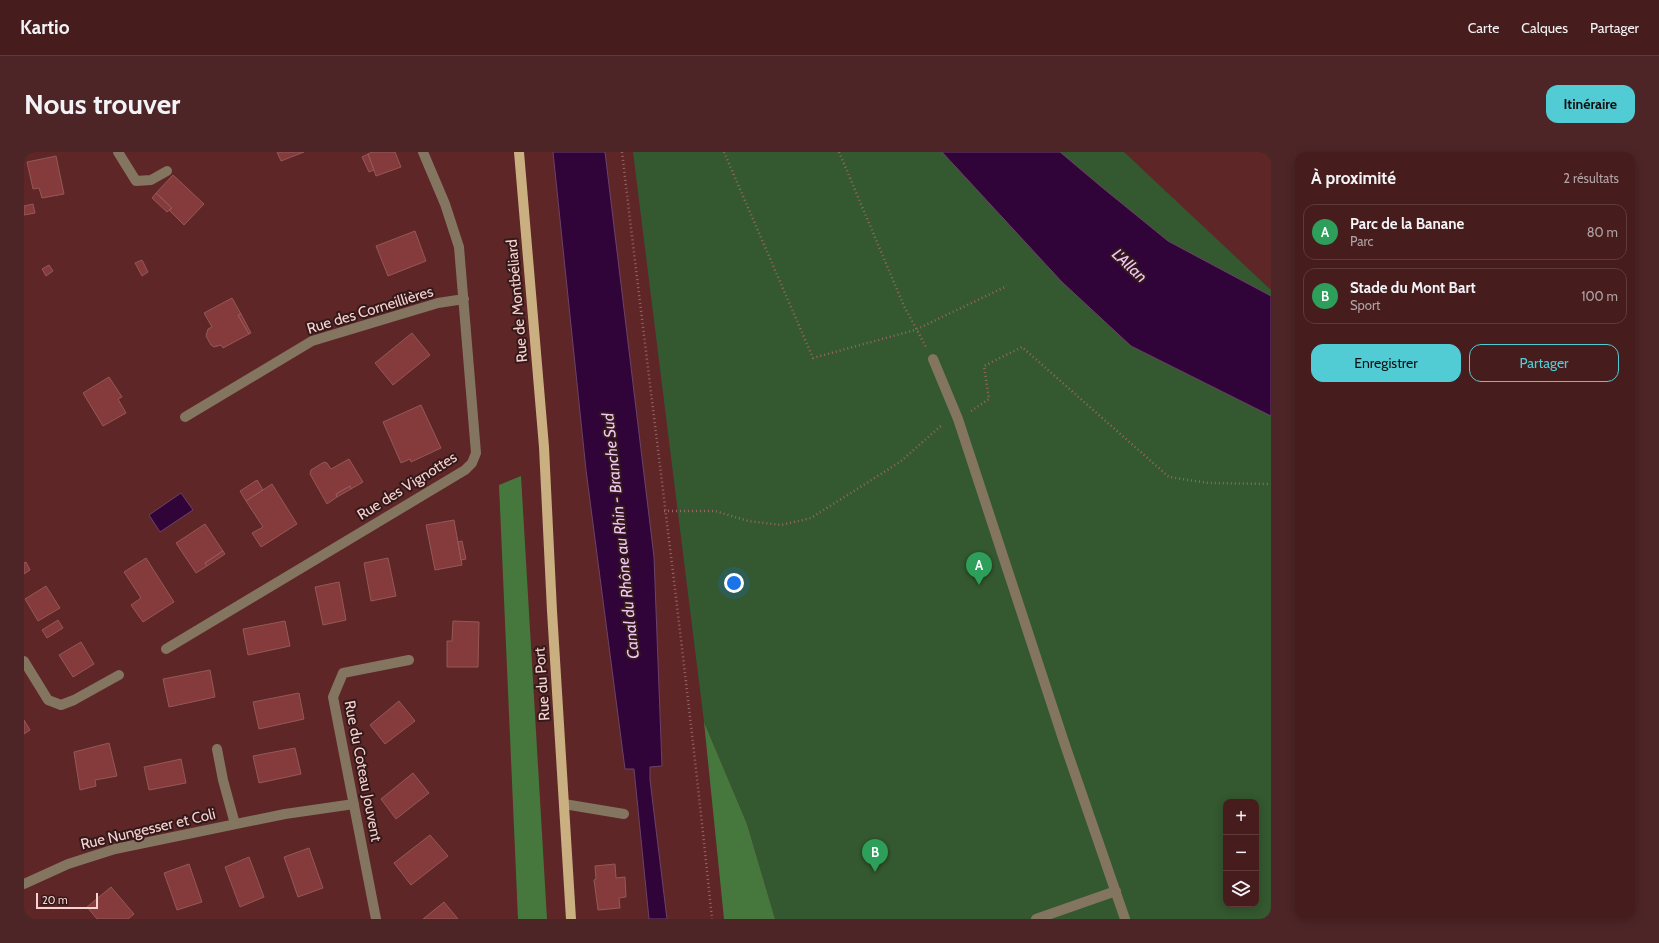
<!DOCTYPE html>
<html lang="fr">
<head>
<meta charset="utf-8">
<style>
  :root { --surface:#461c1d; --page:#4d2526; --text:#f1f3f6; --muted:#b0a1a4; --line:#5e3a3b; --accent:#51ccd4 }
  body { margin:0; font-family:Cabin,sans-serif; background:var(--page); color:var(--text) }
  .controls { position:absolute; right:12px; bottom:12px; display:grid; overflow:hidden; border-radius:8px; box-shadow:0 2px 10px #0003 }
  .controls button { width:36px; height:36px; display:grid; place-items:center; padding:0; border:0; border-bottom:1px solid var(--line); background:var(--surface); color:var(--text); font:20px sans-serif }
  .scale { position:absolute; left:12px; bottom:10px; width:62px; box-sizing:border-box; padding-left:4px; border:2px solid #f7d2d1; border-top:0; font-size:11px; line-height:14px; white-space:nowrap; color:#f7d2d1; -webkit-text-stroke:3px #331919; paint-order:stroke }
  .you { position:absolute; left:710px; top:431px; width:14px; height:14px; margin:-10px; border:3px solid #fff; border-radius:50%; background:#1a73e8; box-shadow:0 0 0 6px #1a73e833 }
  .badge { display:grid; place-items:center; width:26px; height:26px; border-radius:50%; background:var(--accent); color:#fff; font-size:13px; font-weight:700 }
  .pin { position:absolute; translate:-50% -33px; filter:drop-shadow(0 1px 2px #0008) }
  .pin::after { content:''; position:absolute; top:21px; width:14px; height:12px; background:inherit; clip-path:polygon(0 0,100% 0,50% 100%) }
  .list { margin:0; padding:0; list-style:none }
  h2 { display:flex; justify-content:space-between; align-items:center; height:52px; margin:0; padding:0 16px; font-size:17px }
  h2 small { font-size:13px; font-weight:400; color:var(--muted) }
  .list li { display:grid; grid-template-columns:26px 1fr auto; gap:12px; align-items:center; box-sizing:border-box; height:56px; margin:0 8px 8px; padding:0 8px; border:1px solid var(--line); border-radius:12px }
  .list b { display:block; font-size:15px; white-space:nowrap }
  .list p { margin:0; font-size:13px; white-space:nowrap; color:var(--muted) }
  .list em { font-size:13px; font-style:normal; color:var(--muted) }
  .actions { display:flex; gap:8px; padding:12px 16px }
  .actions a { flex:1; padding:9px 0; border:1px solid var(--accent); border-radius:12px; text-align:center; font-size:14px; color:var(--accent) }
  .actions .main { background:var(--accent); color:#111 }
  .icon { flex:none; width:22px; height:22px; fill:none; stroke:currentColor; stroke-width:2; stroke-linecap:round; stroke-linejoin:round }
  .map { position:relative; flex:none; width:1247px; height:767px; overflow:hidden; border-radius:12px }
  header { display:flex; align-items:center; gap:24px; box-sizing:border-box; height:56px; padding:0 20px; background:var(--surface); border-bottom:1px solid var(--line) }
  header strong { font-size:19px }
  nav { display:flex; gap:22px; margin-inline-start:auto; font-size:14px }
  .intro { display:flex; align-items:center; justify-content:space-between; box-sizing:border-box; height:96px; padding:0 24px }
  h1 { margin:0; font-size:28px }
  .button { padding:10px 18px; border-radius:12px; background:var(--accent); color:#111; font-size:14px; font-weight:700 }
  main { display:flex; gap:24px; padding:0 24px }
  aside { flex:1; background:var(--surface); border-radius:12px; box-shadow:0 2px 10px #0003 }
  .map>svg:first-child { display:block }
</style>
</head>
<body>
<header>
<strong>Kartio</strong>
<nav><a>Carte</a><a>Calques</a><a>Partager</a></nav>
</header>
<div class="intro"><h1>Nous trouver</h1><a class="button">Itinéraire</a></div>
<main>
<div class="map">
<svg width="1247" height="767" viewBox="0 0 1247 767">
  <rect width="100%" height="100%" fill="#5e2627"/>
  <path fill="#34582f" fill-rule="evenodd" d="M609,0H918L1038,130L1107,194L1247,264V767H751L723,672L680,570ZM1202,650H1232V752H1202Z
    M1036,0H1100L1247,138V144L1144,89L1080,37Z"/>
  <path fill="#46783e" d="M497,324L523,767H494L475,333Z
    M680,570L723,672L751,767H700Z"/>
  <path fill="#310439" stroke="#6c4267" d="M529,0H581L630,405L638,614L626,615V628L643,767H625L610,617H601L562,318Z
    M918,0H1036L1080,37L1144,89L1247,144V264L1107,194L1038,130Z
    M157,341L169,358L136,380L125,363Z"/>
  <path fill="#853b3c" stroke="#955857" d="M253,0H280L257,9Z
    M348,0H371L377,15L352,24L344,2Z
    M344,2L350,18L345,20L338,5Z
    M32,4L40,42L18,46L15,36L9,37L3,10Z
    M149,23L180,52L160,73L145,58L148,56L132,41Z
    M132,41L148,56L143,60L128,46Z
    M9,52L11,61L0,63V54Z
    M391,79L402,109L364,124L352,94Z
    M118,108L124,120L118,124L111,111Z
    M25,113L29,119L22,124L18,117Z
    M208,146L217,162L214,163L225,182L199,196L197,193L190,195L187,193L182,184L184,177L188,175L180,161Z
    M217,162L227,181L225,182L214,163Z
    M388,181L406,203L369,233L351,211Z
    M85,225L98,245L94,247L102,261L79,274L59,241Z
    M397,253L417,296L387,310L386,307L377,311L359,270Z
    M325,307L339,330L327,337L326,334L312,342L313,345L303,352L286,322L287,318L300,310L303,311L307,317Z
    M233,328L239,338L222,349L216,339Z
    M248,332L273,372L237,395L228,381L239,375L222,349Z
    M326,334L327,337L313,345L312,342Z
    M430,368L438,413L411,418L402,373Z
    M181,372L199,399L181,411L183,414L172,421L152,391Z
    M438,389L442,407L437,408L434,390Z
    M199,399L201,402L183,414L181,411Z
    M122,406L150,450L119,470L107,453L117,446L100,420Z
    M364,406L372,444L347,449L340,411Z
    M2,410L6,418L0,422V411Z
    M315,430L322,468L299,473L291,435Z
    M22,434L36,456L14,469L1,447Z
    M34,468L39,476L23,486L18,478Z
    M261,469L266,494L224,503L219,477Z
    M429,469L455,470L454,515H423V489H428Z
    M57,490L70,512L49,525L35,503Z
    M186,518L191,545L145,555L139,527Z
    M275,541L280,567L235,577L229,550Z
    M375,549L391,569L361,592L346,573Z
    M0,568L6,578L0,582Z
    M85,591L93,624L71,628L72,634L56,638L50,600Z
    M271,596L277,622L235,631L229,604Z
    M157,607L162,631L125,638L120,615Z
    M389,621L405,641L372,667L357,647Z
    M406,683L424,704L387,733L370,711Z
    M285,696L299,736L274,745L260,705Z
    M225,705L240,745L216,755L201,715Z
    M165,712L178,750L153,758L140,721Z
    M591,712L592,726L601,725L602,745L595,746L596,756L574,758L570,728L572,727L571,714Z
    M87,735L110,762L104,767H73L63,755Z
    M420,750L434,767H399Z"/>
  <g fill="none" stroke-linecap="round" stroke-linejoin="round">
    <path stroke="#976667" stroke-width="2.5" stroke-dasharray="1 3" stroke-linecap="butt" d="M598,0C628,256 662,511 688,767
      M700,0L789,206L891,178L983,134
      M815,0L880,154L902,195
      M947,259L965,247L960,214L998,195L1145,325L1184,331L1247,332
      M640,359H691L724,369L757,373L787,366L876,310L919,272"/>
    <path stroke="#83755f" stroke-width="10" d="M94,0L112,29L127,28L143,19
      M909,207L934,267L1041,593L1101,767
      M161,265L288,189L414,151L440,147
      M142,497L441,318L448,311L452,301L435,95L421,52L399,0
      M0,509L24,548L37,553L50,548L95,523
      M193,597L199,628L211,672
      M540,652L600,662
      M0,732L44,712L91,697L261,662L330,652
      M352,767L309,545L319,521L385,508
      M1012,767L1092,739"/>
    <path stroke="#caaf80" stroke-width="10" d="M495,0L520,295L528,459L547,767"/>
  </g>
  <g text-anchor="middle" stroke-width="4" stroke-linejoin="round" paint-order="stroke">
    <g font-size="15" fill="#f7d2d1" stroke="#331919">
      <text transform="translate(493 149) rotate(-95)" y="5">Rue de Montbéliard</text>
      <text transform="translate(346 158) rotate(-17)" y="5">Rue des Corneillières</text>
      <text transform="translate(383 334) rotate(-32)" y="5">Rue des Vignottes</text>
      <text transform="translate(518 532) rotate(-94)" y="5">Rue du Port</text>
      <text transform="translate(339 619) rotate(79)" y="5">Rue du Coteau Jouvent</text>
      <text transform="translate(124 677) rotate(-13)" y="5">Rue Nungesser et Coli</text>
    </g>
    <g font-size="16" font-style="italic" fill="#f0c7f7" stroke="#331919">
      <text transform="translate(1106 113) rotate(43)" y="6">L'Allan</text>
      <text transform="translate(596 384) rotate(-96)" y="6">Canal du Rhône au Rhin - Branche Sud</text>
    </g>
  </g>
</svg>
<div class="controls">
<button>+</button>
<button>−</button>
<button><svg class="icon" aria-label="layers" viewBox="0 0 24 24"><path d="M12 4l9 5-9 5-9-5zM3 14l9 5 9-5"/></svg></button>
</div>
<div class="scale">20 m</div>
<div class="you"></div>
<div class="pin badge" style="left:955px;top:433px;background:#2e9e5b">A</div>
<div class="pin badge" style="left:851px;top:720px;background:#2e9e5b">B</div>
</div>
<aside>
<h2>À proximité<small>2 résultats</small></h2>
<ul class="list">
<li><span class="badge" style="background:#2e9e5b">A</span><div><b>Parc de la Banane</b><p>Parc</p></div><em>80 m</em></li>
<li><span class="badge" style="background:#2e9e5b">B</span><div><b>Stade du Mont Bart</b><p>Sport</p></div><em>100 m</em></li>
</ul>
<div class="actions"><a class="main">Enregistrer</a><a>Partager</a></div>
</aside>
</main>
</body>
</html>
